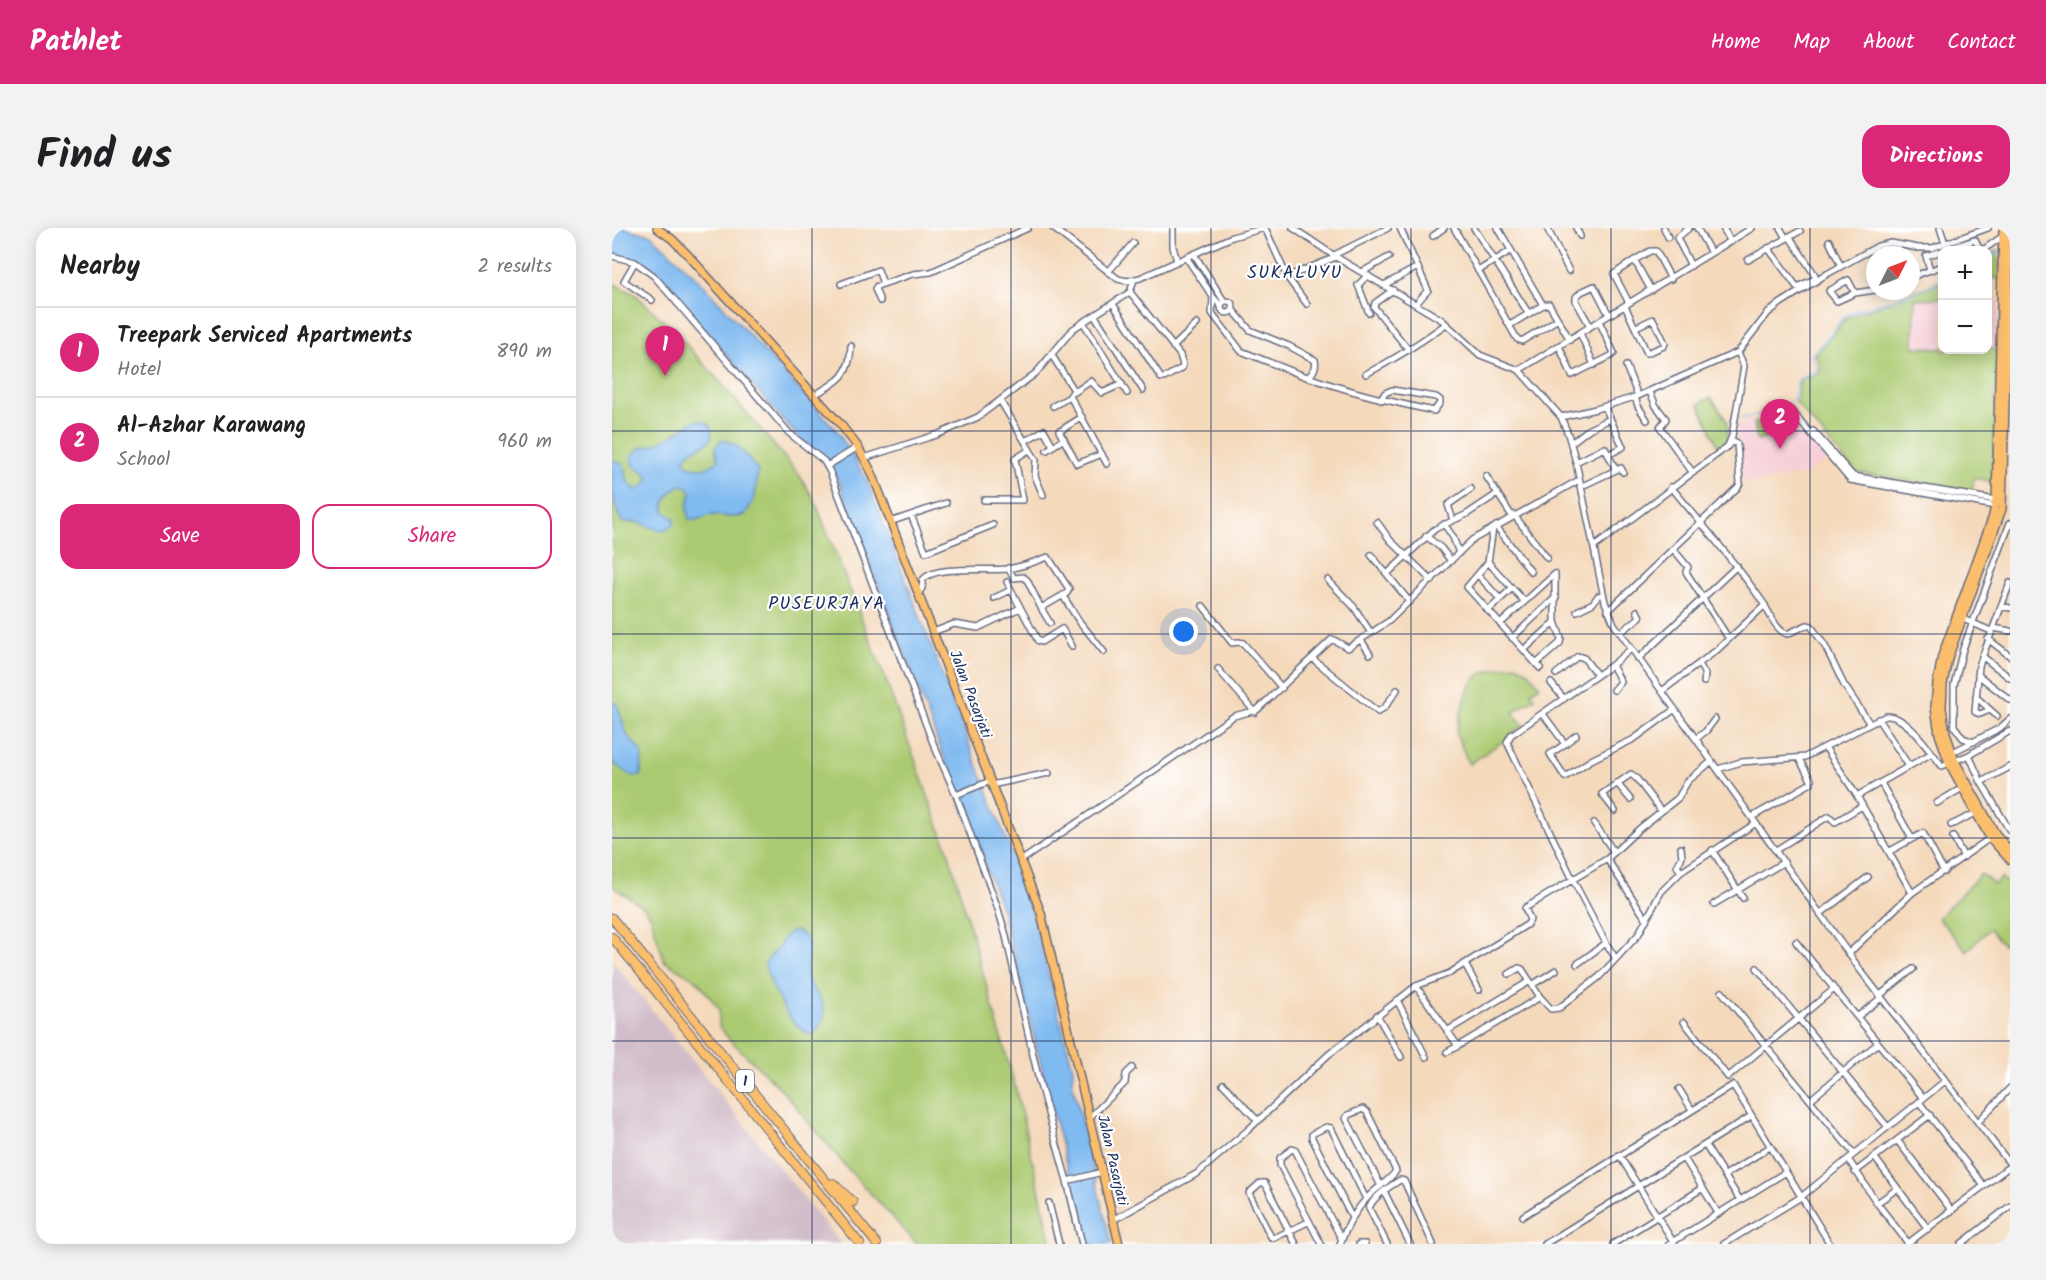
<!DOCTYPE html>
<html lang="en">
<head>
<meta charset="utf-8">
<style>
  :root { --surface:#fff; --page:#f2f2f2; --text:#202124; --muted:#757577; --line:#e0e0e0; --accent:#db2777 }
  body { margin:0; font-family:Kalam,sans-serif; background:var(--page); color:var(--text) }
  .controls { position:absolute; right:18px; top:18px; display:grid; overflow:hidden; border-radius:12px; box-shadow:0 3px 15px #0003 }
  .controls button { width:54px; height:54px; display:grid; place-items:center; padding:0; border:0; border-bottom:2px solid var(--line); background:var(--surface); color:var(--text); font:30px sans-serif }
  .compass { position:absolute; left:1254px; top:18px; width:54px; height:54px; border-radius:50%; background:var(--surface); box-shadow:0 3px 15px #0003; rotate:48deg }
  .you { position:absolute; left:572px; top:404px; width:21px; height:21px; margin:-15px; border:4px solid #fff; border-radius:50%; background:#1a73e8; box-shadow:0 0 0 9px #1a73e833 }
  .badge { display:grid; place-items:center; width:39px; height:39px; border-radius:50%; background:var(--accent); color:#fff; font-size:20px; font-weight:700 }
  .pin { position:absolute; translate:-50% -50px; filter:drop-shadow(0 2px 3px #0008) }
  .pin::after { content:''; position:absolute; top:32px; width:21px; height:18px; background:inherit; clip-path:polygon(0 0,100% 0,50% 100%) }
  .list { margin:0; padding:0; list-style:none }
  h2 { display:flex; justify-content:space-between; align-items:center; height:78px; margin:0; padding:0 24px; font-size:26px }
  h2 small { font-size:20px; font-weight:400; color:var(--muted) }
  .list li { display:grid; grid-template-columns:39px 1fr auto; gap:18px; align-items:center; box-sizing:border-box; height:90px; padding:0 24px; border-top:2px solid var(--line) }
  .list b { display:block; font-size:22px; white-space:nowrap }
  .list p { margin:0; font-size:20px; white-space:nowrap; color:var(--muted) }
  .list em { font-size:20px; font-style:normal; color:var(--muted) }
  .actions { display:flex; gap:12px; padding:18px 24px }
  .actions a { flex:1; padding:14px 0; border:2px solid var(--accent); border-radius:18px; text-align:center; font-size:21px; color:var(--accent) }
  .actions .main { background:var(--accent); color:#fff }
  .map { position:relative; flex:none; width:1398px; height:1016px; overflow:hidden; border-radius:18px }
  header { display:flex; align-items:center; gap:36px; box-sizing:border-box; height:84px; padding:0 30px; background:var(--accent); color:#fff }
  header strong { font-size:28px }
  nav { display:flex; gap:33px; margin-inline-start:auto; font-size:21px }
  .intro { display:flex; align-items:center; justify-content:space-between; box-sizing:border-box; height:144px; padding:0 36px }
  h1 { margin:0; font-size:42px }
  .button { padding:15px 27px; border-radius:18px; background:var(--accent); color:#fff; font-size:21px; font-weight:700 }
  main { display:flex; gap:36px; padding:0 36px }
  aside { flex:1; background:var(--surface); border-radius:18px; box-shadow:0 3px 15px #0003 }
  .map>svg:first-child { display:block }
</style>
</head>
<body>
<header>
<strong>Pathlet</strong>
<nav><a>Home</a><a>Map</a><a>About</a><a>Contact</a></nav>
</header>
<div class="intro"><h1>Find us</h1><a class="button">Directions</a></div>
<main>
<aside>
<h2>Nearby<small>2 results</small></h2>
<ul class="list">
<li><span class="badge">1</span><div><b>Treepark Serviced Apartments</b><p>Hotel</p></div><em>890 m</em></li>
<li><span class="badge">2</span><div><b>Al-Azhar Karawang</b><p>School</p></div><em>960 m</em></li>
</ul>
<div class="actions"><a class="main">Save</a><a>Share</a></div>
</aside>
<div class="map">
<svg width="1398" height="1016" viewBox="0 0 1398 1016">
  <rect width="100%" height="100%" fill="#fff"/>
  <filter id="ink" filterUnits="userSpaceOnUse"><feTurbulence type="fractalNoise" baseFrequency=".0167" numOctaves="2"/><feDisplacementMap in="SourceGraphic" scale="12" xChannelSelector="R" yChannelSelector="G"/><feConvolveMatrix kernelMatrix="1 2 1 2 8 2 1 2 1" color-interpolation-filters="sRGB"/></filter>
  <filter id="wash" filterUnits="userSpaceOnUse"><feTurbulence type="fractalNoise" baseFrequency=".008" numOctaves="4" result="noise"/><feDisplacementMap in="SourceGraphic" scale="24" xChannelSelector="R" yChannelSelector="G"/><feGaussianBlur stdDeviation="1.35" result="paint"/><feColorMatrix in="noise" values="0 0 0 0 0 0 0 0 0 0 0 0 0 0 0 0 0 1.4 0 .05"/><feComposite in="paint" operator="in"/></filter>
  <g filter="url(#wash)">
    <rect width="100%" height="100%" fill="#f4d9bb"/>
    <path fill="#f6cfd7" d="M1303,70H1330V120L1302,119Z
      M1376,72H1386L1385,121H1376Z
      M1181,187L1216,230L1196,246L1132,256L1125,213V196Z"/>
    <path fill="#d1bdc9" d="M0,733L229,1016H0Z"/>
    <path fill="#acca71" stroke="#647c68" stroke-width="1.5" d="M1386,22L1387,51L1376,49V29Z
      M1330,53V70L1303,71L1302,119L1330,120V122L1385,121L1381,254L1362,250L1360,264L1243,244L1184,175L1188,151L1207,146L1209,139L1203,126L1222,106L1233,90Z
      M0,55L23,66L61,102L109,155L186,245L202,271L272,447L337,626L403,858L440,1016H305L235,940L170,862L116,810L107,798V781L87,755L80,749L52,733L39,689L33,680L0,658Z
      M1099,169L1115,193V216L1108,223L1087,176Z
      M1164,191L1167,208L1145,212L1142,195Z
      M903,437L915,442L928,458L919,464L923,470L901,484L911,497L893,512L857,536L844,505C847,491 854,457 866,448C876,441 891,439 903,437Z
      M1369,646L1383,657L1389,650L1398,657V709L1391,717L1377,701L1355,723L1326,690Z"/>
    <path fill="#7fbaf0" stroke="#4d74a7" stroke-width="1.5" d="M0,0H12L39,7L86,51L225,203L254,250L416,668L461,841V858L499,1016H474L391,684L228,256L215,233L186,209L36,37L0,27Z
      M83,193L94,194L99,200V211C89,221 80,218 72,232L76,238C89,241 97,242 106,232L103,220L109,212C126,214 136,230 146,243L143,269L134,286C122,292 113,287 100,287C92,288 85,294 77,292L75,279L79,265L76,259L69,257C59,262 51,271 52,283L62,291V295C51,310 43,299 29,295C22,293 16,295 10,294C0,277 0,253 0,232L11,236C14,246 14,256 24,262L30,259L37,251C34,240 19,243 20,228L29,219C43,221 70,200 83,193Z
      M0,474L5,476L15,507L30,525L29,548H20L0,534Z
      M184,703C205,710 192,732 195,748C198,761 211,769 212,782C213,790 206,802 201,807C178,801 159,759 153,737C156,728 161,727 166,720C172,712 172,704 184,703Z"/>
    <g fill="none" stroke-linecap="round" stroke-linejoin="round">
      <path stroke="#7fbaf0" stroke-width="1.5" d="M1376,30L1388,24
        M1126,191L1151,186L1181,173L1186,152L1205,143V136L1199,129L1201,125L1221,104L1232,88L1247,81L1289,69L1330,55"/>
    </g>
  </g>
  <g filter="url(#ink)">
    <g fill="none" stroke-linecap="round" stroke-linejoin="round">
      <defs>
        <path id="minor" d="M441,0L506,51L515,53L528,50L620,9L653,0
          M561,0V19L565,33
          M653,0L675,49L695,76
          M681,0L724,29L830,92L868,127L907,142L949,189L956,206L964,234L993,374L1002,396L1249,743L1398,936
          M788,0L816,62L804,76
          M842,0L905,111L910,113L946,91
          M862,0L917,86
          M886,0L931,77
          M935,0L957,43
          M964,0L968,8
          M1052,0L1056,9
          M1077,0L1065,10L1079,38
          M1085,0L1099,25
          M1111,0L1119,14
          M1168,0L1174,10
          M1328,0L1333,15
          M821,8L832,0
          M1217,13L1229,38
          M1156,20L1185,59L1203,51V47L1177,8
          M1332,22L1363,12L1368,22
          M1371,22L1391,8
          M582,26L612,73
          M722,27L776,0
          M0,28L23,34L42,48L177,205L212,233L218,244L321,515L344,567L385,678L393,704L427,853L455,953L470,1016
          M574,29L601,69L609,78
          M1136,32L1188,3
          M1021,33L1038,23H1044L1059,51
          M23,34L12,53L40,72
          M1318,42L1314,28L1330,23
          M866,43L898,23
          M496,44L521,15
          M750,44L777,29
          M756,47L746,57L757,85
          M675,49L724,29
          M1299,49L1330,38
          M229,56L266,42L271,56
          M772,57L806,39
          M781,62L763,75L762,79L796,121
          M1243,65L1236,52L1217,63L1225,73L1243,65L1263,62
          M601,69L600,85L629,123L692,148L696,149C701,146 705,138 703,132L677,118L638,102L621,82
          M609 79a6 6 0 1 1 12 0a6 6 0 1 1-12 0Z
          M268,73L263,61L265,58L301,46L319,44L416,0
          M1017,75L1002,46L1021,33L1024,35L1039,62
          M501,76L549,150H552L570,140L571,137L568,127L518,64
          M1013,78L1035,125L1052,118L1053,115L1041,91L1024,99
          M483,88L531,162
          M471,94L515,165
          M898,97L931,77L937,76L958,112
          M978,98L964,73V69L969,64L982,58L997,87
          M968,105L982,137
          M947,118L960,147L999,128L1002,125L987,93
          M561,119L585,96
          M439,126L462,162L458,168L495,236
          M1014,138L1026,168
          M907,142L1140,0
          M754,146C783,131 808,115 834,96
          M696,149C738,164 779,174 822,183L828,175V172L824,169L780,162L773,165L769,172
          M463,164L479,153L490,165L510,156
          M1038,164L1044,178L1054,191L1048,199L1081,245
          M202,167C227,153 238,148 239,118
          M1023,169L1026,178L1035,192
          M389,174L424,232L423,248L431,267
          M441,178L458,169
          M993,179L1011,219L996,227
          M1180,183L1238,252L1383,278
          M949,189L984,181L1026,168L1126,124L1156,85L1169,75L1215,46L1266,18L1279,15L1306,20H1320L1376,0
          M451,201L470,189
          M447,203L465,236L490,226
          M1201,203L1241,248L1384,272
          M413,213L432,202L441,218
          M959,215L977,201L998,191
          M435,222L452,211
          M252,230L327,206L366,189L424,145L461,101L518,64L522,52
          M964,234L993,220L1004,242L1009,240L1011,244
          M215,238L246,219
          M874,248L900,288
          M968,259L1004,242
          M1059,259C1091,297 1122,333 1150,373C1157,383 1163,402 1175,406L1195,397L1199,398L1213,418L1232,457L1258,496
          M372,272H411L403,231L417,222
          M299,287L314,324L381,297
          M902,287L935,330
          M841,292L836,277L859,261
          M278,294L334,275
          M765,294L778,312L820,353
          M832,296L841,309L847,325
          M884,298L919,344
          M881,300L876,334L855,359L928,440
          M814,308L829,320L839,333
          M982,319L1116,218L1120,208L1132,138L1126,124
          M1062,322L1076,339L1074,344L1117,411
          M759,327L798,374
          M876,334L912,373
          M396,340L402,350L411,349L415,352L429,380
          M775,346L823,301L855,286L885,266
          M866,347L888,371
          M716,352L742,379L759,405
          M395,354L426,413L429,414L450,401L460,418
          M306,366L310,360L311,352C321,337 376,343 395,341C409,339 423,334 436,329L457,361L455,365L429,380L438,395
          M451,368L467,393L492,424
          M382,370L399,362
          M591,378L620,415L626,414L631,415L670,460
          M1389,378L1398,380
          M876,383L900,360
          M965,383L981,375L986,368L991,366
          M996,383L1126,259L1128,255L1125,216L1123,214L1118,215
          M1351,391L1379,403
          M888,396L943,346V394L912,422
          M1381,400L1398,403
          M321,404L342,396L366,400L408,380
          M1008,405L1028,389L1025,383
          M900,410L944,369
          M1376,411L1398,428
          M749,412L758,426
          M1370,428L1398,450
          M701,431L766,484L773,479L785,462
          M1026,431L1125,338
          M924,436L948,415L949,410L943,394
          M1087,436L1093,446L1092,454
          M1000,437L1009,454L1002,462
          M606,441L643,484
          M944,446L966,428L972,430L985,447
          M1366,447L1398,472
          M939,455L952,471
          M1050,463L1105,422L1153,377
          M1364,469L1385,488
          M1378,482L1368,486L1363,484L1367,438L1398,355
          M931,486L953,516L938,526L953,549L979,532L1022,511L1063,481
          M1266,491L1297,538
          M1084,511L1094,503L1103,491
          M1362,514L1351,510L1342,498V457L1351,421L1398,295
          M953,516L964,507
          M1213,519L1245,568L1300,665
          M1337,526L1388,500L1398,491
          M1357,527L1369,554L1398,603
          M1106,541L1129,534L1193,529L1274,488C1294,486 1318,523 1330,538L1357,527L1398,503
          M1369,554L1398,539
          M1005,555L1018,571
          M1269,555L1300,611
          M379,557L437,545
          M344,567L378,553
          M1245,568L1320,525
          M1325,575L1350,560
          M1003,583L990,566L1019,546L1025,551L1049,583
          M1140,589L1199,555V552L1187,531
          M982,595L1002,624
          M1339,597L1364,585
          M1341,609L1352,629
          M1069,620L1070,629L1065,638L1069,644
          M1100,622L1131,670
          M1164,622L1217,588L1223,594L1250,578
          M1278,623L1311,605L1332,644
          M995,631L1034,691
          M410,632L622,488L645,482L720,411L736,420L777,393L860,312L967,252
          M1102,676L1172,634
          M1208,686L1256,649
          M1184,714L1311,870
          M1236,726L1300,665L1378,610
          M1004,731L994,715L961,652L895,514L899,507L1000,437L1019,421
          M853,736L867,762
          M965,736L994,715
          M1145,740L1275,898
          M897,746L907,740L910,741L928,769
          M920,757L944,742
          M804,758L846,818L928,769L939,781L947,780L987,749L1026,707L1049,664L1069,644L1144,595
          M1110,764L1242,926
          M1267,768L1301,741
          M785,772L814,829
          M765,787L789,829
          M1245,789L1269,770
          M1072,794L1116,849L1222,761
          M835,803L918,753
          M835,824L846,818
          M611,856L646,893
          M1067,861L1080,882
          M1198,872L1266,815
          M1307,874L1372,958
          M477,890L513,855L514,846L520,840
          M1366,894L1398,860
          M1285,912L1340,983
          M1093,917L1128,972
          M1007,927L1062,1015
          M1072,930L1106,985
          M1263,930L1316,1001
          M1236,931L1265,975L1296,1015
          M1243,944L1318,887
          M1113,947L1158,919
          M455,953L490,944
          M772,963L798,1016
          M437,975L447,1016
          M1265,975L1285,961
          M911,988L1121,857L1218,1016
          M740,990L700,910V906L714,899L719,900L754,971
          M501,992L586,945L636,902L716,827L804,758L838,745L916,696L918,692L913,680L995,631L1027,601L1066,570L1076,553L1100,533
          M684,1016L677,1003L662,1010L659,1009L637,965L648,955H653L677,1003L696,994
          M709,1016L668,937V930L680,921L683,922L730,1012
          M728,1016C734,1000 743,983 755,970C764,960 776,954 784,943L755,884L751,881L736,887L734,890L769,958
          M747,1016H753
          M775,1016L757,980C762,968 777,959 788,952L792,953L821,1016
          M933,1016L1139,888
          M1001,1016L1091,960
          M1057,1016L1174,944
          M1112,1016L1189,969L1333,853
          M1295,1016L1398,938
          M1349,1016L1398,978"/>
        <path id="major" d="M45,0L60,11L76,27L229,197L246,219L260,245L429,685L507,1016
          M1391,0L1384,272L1381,288L1330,428L1325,455L1323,479L1327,506L1337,535L1378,610L1398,632
          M1398,0L1390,281L1336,430L1331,456L1330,480L1334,505L1343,533L1383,605L1398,623"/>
        <path id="highway" d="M0,690L265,1016
          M0,709L248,1016
          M221,955L241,974"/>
      </defs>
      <use href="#minor" stroke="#676a7f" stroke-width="8"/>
      <use href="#major" stroke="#676a7f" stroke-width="10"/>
      <use href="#highway" stroke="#676a7f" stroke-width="10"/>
      <use href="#minor" stroke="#fff" stroke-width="5"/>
      <use href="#major" stroke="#fabe6d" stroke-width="7"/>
      <use href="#highway" stroke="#fabe6d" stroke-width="8"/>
    </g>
  </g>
  <path fill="none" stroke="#1b2f5e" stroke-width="1.5" stroke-opacity="0.55" d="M200,0V1016M399,0V1016M599,0V1016M799,0V1016M999,0V1016M1198,0V1016M0,203H1398M0,406H1398M0,610H1398M0,813H1398"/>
  <g text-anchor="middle" stroke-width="4.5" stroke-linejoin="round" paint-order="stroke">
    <rect fill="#fff" stroke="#5f6d8e" stroke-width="1.5" x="124" y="842" width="18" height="22" rx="4.5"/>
    <g font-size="14" font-weight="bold" fill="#1b2f5e">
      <text x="133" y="858">1</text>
    </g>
    <g font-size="15" fill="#1b2f5e" stroke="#fff">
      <text transform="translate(359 466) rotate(69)" y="5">Jalan Pasarjati</text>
      <text transform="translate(501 932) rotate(77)" y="5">Jalan Pasarjati</text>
    </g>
    <g font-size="18" letter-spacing="1.5" fill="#1b2f5e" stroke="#fff">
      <text x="683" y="50">SUKALUYU</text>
      <text x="215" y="381">PUSEURJAYA</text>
    </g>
  </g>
</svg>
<div class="controls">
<button>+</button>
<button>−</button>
</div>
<svg class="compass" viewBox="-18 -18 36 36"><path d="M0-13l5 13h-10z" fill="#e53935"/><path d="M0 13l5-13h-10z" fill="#757577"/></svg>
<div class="you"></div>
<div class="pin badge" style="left:53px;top:148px">1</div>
<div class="pin badge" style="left:1168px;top:221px">2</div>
</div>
</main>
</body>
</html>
